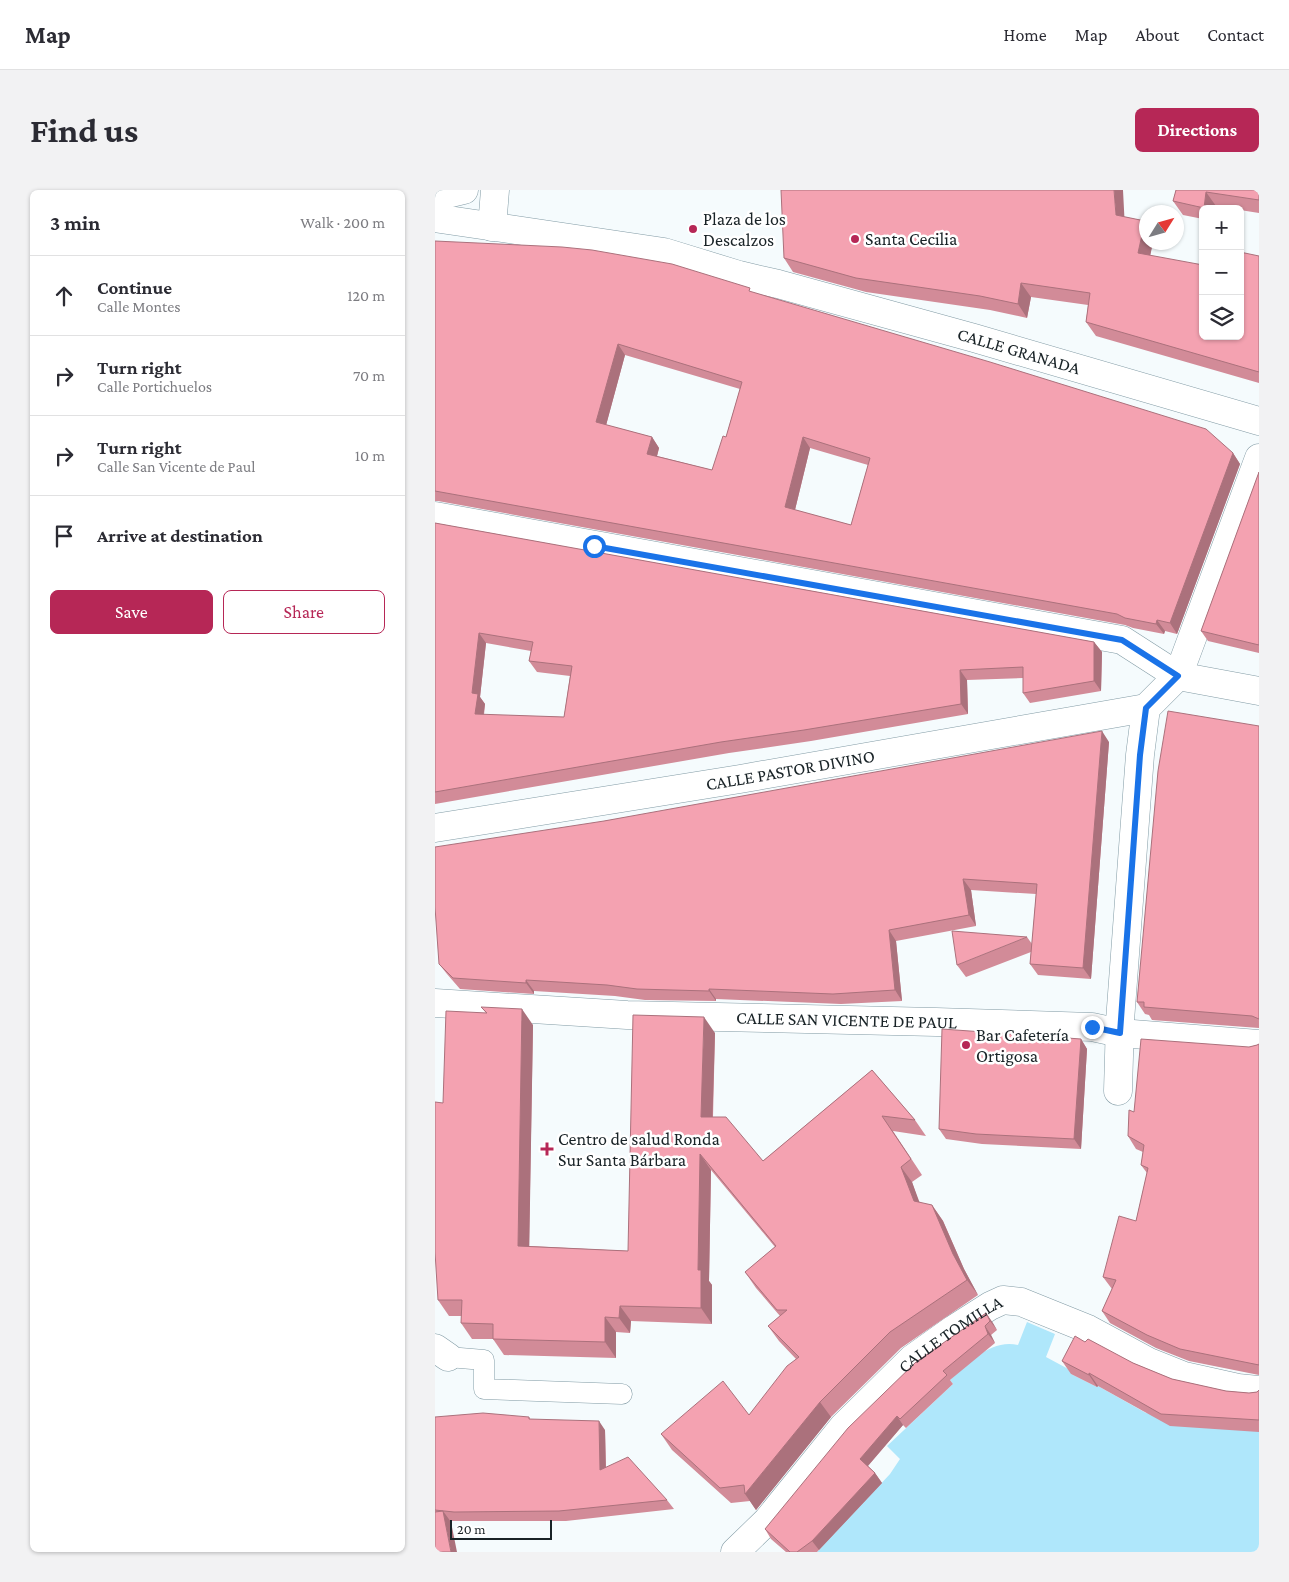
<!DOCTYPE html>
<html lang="en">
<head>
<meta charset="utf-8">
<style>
  :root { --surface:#fff; --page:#f2f2f3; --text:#2b2b33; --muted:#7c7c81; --line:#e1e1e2; --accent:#b62756 }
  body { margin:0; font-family:"Crimson Pro",serif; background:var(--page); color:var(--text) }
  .controls { position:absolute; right:15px; top:15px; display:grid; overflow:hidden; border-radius:8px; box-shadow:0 1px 4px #0004 }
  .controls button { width:45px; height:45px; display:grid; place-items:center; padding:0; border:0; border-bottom:1px solid var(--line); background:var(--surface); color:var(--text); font:25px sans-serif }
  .compass { position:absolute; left:704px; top:15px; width:45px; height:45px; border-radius:50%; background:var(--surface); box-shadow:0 1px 4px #0004; rotate:53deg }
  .scale { position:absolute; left:15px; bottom:12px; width:102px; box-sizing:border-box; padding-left:5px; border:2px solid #192327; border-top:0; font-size:14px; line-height:18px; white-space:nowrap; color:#192327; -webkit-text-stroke:4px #fff; paint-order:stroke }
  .stop { position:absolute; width:15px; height:15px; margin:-11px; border:4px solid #1a73e8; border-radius:50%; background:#fff }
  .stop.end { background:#1a73e8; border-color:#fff; box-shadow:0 1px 5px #0008 }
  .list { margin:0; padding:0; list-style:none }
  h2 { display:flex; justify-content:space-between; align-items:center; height:65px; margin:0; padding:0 20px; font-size:21px }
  h2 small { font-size:16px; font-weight:400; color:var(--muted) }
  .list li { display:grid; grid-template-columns:32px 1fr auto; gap:15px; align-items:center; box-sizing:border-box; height:80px; padding:0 20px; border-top:1px solid var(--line) }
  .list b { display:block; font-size:19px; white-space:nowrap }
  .list p { margin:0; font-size:16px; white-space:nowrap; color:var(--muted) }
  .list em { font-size:16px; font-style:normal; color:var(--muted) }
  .actions { display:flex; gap:10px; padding:15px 20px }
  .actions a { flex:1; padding:11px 0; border:1px solid var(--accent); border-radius:8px; text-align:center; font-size:18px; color:var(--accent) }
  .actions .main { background:var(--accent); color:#fff }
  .icon { flex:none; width:28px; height:28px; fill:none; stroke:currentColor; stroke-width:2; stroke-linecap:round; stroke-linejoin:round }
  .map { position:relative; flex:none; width:824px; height:1362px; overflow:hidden; border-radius:8px }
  header { display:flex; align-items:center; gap:30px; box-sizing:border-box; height:70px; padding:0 25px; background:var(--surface); border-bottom:1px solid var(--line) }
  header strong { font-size:24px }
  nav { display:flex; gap:28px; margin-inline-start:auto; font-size:18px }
  .intro { display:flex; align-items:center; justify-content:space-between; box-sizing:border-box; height:120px; padding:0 30px }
  h1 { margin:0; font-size:35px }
  .button { padding:12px 22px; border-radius:8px; background:var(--accent); color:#fff; font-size:18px; font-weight:700 }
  main { display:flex; gap:30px; padding:0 30px }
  aside { flex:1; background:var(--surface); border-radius:8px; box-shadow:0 1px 4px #0004 }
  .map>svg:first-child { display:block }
</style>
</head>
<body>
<header>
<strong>Map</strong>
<nav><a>Home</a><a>Map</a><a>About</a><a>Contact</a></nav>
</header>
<div class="intro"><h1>Find us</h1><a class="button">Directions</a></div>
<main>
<aside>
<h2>3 min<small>Walk · 200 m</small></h2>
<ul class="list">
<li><svg class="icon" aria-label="ahead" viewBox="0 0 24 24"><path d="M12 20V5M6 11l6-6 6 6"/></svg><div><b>Continue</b><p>Calle Montes</p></div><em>120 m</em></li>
<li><svg class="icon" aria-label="right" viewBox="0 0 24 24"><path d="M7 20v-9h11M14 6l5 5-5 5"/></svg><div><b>Turn right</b><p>Calle Portichuelos</p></div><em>70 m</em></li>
<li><svg class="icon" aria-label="right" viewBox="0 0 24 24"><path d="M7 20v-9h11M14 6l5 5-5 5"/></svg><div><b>Turn right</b><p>Calle San Vicente de Paul</p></div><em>10 m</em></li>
<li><svg class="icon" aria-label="arrive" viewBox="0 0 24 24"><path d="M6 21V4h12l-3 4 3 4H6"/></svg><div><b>Arrive at destination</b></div></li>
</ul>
<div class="actions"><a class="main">Save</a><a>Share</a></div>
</aside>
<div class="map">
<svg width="824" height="1362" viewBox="0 0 824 1362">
  <rect width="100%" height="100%" fill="#f5fbfd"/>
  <path fill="#afe7fb" d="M592,1132L620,1144L611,1167L637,1181L636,1184L662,1197L663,1196L711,1223L824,1237V1362H382L455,1284L465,1269L452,1256L518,1194L515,1190C535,1173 555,1149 583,1155Z"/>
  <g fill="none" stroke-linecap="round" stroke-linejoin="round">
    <defs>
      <path id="service" d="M13,1167L49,1170V1199L187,1204"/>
      <g id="minor">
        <path d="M0,7L29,0"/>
        <path d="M57,37L60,0"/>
        <path id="s1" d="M0,638L305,589L711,518"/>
        <path d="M683,901L685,831L696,684L705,565L711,518L743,486"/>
        <path d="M0,1158L13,1167"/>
        <path id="s2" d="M300,1362L332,1331L408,1237L477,1169L519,1139L555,1116L568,1110L586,1112L653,1139L714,1172L749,1186L803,1198L824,1200"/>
      </g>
      <g id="tertiary">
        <path id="s3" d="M0,28L229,62L304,85L343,94L539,148L824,231"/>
        <path d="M0,326L687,450L743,486L824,501"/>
        <path d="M743,486L824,268"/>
        <path id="s4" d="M0,813L192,825L501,832L657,837L685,843L824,854"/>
      </g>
    </defs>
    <use href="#service" stroke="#829ba5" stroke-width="21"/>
    <use href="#minor" stroke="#829ba5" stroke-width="29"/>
    <use href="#tertiary" stroke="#829ba5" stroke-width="29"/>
    <use href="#service" stroke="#fff" stroke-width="20"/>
    <use href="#minor" stroke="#fff" stroke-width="28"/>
    <use href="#tertiary" stroke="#fff" stroke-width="28"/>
  </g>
  <path fill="#d28b98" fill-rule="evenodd" d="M741,0H824V23L805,20V19H799L781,16L780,19H768V29L748,25L738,11Z
    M690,27L710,31L712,34V52H718L715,65L768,146L824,66V193L661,146L651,132L653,115L596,107L592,128L555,120L431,102L358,82L349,68Z
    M0,51L318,103L798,263L805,274L742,444L730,441L729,444L698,438L690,435L3,311H0ZM190,165L305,199L291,247L277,280L222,266L224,258L217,247L171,235ZM375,258L433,275L416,335L360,320Z
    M824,282V463L773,451L766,441Z
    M0,333L659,452L667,462L666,501L595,513L588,503V488L532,490L533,524L376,551L294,563L0,614ZM51,453L96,461L94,471L102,482L135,486L129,527L49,525L50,514L45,507Z
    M824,536V838L717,830L714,825L710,824L702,812Z
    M674,552L656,789L603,785L595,774L596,762L531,787L522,775L592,747L597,754L601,704L536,700L541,736L461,751L467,811L406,814L281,809V811L210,810L180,806L99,801V804L25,799L12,784L4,774L169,631Z
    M46,817L98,835L94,1056L193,1061L280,843L278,927L328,971L437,880L480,930L491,946L458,941L487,985L477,992L484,1013L497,1015L508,1031L529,1079L543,1105L466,1158L396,1227L321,1320L315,1311L296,1313L237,1260L226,1244L314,1225L361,1169L344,1151L333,1136L345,1126L321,1098L310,1082L340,1057L276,980L274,1091L277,1095V1134L196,1131L195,1143L181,1142V1168L69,1165L58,1149H37L26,1133L27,1126H14L3,1110L8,913L51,823Z
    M646,849L652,859L646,959L547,954L511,949L504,939Z
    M824,854V1185L754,1171L721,1158L675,1133L667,1121L677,1099L668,1087L701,1031L712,983L706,975L708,962L701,959L693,946L699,922L814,857L822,855Z
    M551,1123L562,1140L556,1145L560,1153L515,1190L518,1194L471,1238L468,1235L433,1276L440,1283L447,1293L382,1362H351L336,1349L330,1339Z
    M650,1152L698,1173L737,1189L791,1201L814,1203L822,1202L824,1200V1242L735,1236L663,1196L662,1197L636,1184L627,1171Z
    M0,1227H94L95,1229L170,1240L171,1277L232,1310L239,1319L131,1331H15L16,1332L0,1362Z"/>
  <path fill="#ab717c" d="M679,0H688L690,39L681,25Z
    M771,2L781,16L780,19H770L769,18Z
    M710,31L712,34V52H718L713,77L703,63Z
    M586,93L596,107L592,128L583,114Z
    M183,154L190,165L169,243L161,232Z
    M217,247L224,258L220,274L212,264Z
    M368,247L375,258L358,328L350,317Z
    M798,263L805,274L742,444L735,433Z
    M722,430L730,441L729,444L721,434Z
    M44,443L51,453L45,507L50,514L47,535L40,524L37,503Z
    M659,452L667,462L666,501L659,491Z
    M525,480L532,490L533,524L526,514Z
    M667,541L674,552L656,789L648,778Z
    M528,689L536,700L541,736L534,725Z
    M454,740L461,751L467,811L460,800Z
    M91,790L99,801V804L91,793Z
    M274,799L281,809V811L274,801Z
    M87,819L98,835L94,1072L83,1056Z
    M269,827L280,843L277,942L266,927Z
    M646,849L652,859L646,959L639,949Z
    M265,964L276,980L274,1091L277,1095V1134L266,1118L263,1080Z
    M466,977L477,992L490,1027L479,1011Z
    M497,1015L508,1031L529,1079L543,1105L532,1090L518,1064Z
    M185,1116L196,1131L195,1143L184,1128Z
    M551,1123L558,1133L562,1140L555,1131Z
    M170,1127L181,1142V1168L170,1152Z
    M550,1136L556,1145L560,1153L553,1144Z
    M654,1183L663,1196L662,1197L654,1185Z
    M385,1212L396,1227L321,1320L310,1304Z
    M462,1226L468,1235L431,1278L425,1269Z
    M164,1231L170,1240L171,1290L165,1280Z
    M440,1283L447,1293L384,1360L377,1351Z
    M8,1321L16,1332L22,1362H16Z"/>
  <path fill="#f4a2b1" stroke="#ab717c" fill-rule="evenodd" d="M346,0H679L681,25L710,31L703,63L768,75V146H805V62L824,66V182L651,132L655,103L586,93L583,114L545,106L421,88L349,68Z
    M741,0H824V10L771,2L769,18L738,11Z
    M0,51L127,57L157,60L237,74L315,98L314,101L555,172L771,239L798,263L735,433L722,430L721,434L690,428L682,424L0,301ZM183,154L307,192L291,247L288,246L277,280L212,264L217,247L161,232ZM368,247L435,268L416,335L350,317Z
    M824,282V455L766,441Z
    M0,333L659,452V491L588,503V477L525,480L526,514L369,540L286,552L0,602ZM44,443L98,452L94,471L137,476L129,527L40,524L43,504L37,503Z
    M733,521L824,536V829L817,826L709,817V812H702L723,581Z
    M667,541L648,778L595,774L602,694L528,689L534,725L454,740L460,800L398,804L274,799V801L202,799L172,795L91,790V793L18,788L4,774L0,717V657L169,631Z
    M517,741L592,747L522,775Z
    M46,817L87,819L83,1056L193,1061L198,825L269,827L266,927H291L328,971L437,880L480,930L447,926L476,969L466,977L479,1011L497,1015L518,1064L532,1090L455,1142L385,1212L310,1304L309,1295L285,1298L226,1244L288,1191L314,1225L352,1176L364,1167L333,1136L352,1120H342L310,1082L341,1056L265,964L263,1080H266V1118L185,1116L184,1128L170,1127V1152L58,1149V1134L26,1133L27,1110H3L0,1062V912L8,913L11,821L52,823Z
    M507,839L646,849L639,949L541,944L504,939Z
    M706,849L814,857L822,855L824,854V1175L745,1159L712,1145L667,1121L681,1090L668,1087L684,1026L701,1031L713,978L706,975L709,955L693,946L694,920L699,922Z
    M551,1123L555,1131L550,1136L553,1144L508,1181L512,1185L465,1229L462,1226L425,1269L440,1283L377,1351L362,1362H355L330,1339L413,1238L481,1172Z
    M640,1146L650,1152L653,1149L698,1173L737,1189L791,1201L814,1203L822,1202L824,1200V1230L726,1224L654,1183V1185L627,1171Z
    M48,1223L94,1227V1229L164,1231L165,1280L193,1267L232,1310L124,1321L19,1322L0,1320V1227Z
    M8,1321L16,1362H0V1322Z"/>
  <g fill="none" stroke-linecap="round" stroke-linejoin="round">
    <path stroke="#1a73e8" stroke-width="6" d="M159,356L687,450L743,486L711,518L705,565L685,843L657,837"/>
  </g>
  <g fill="#b62756" stroke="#fff" stroke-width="2">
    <circle cx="258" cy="39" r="5"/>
    <circle cx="420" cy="49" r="5"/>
    <circle cx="531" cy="855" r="5"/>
    <path d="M109.5 951.5h5v5h5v5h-5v5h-5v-5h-5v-5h5z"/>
  </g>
  <g text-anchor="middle" stroke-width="5" stroke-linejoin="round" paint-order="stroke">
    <g font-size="18" fill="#192327" stroke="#fff" text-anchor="start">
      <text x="268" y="35">Plaza de los<tspan x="268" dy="21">Descalzos</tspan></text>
      <text x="430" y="55">Santa Cecilia</text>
      <text x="541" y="851">Bar Cafetería<tspan x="541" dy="21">Ortigosa</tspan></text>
      <text x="123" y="955">Centro de salud Ronda<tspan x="123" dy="21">Sur Santa Bárbara</tspan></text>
    </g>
    <g font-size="18" fill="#192327" stroke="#fff">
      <text dy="6" stroke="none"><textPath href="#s3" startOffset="600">CALLE GRANADA</textPath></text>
      <text dy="6" stroke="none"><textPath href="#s1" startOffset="360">CALLE PASTOR DIVINO</textPath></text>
      <text dy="6" stroke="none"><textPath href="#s4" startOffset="412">CALLE SAN VICENTE DE PAUL</textPath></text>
      <text dy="6" stroke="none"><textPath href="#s2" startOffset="308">CALLE TOMILLA</textPath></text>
    </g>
  </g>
</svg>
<div class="controls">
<button>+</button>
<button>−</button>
<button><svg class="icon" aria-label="layers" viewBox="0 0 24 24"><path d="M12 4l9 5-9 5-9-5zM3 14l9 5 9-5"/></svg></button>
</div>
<svg class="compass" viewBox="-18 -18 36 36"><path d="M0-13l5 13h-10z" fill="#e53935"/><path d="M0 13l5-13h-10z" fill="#7c7c81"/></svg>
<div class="scale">20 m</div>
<div class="stop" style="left:159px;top:356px"></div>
<div class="stop end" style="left:657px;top:837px"></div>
</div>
</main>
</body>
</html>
